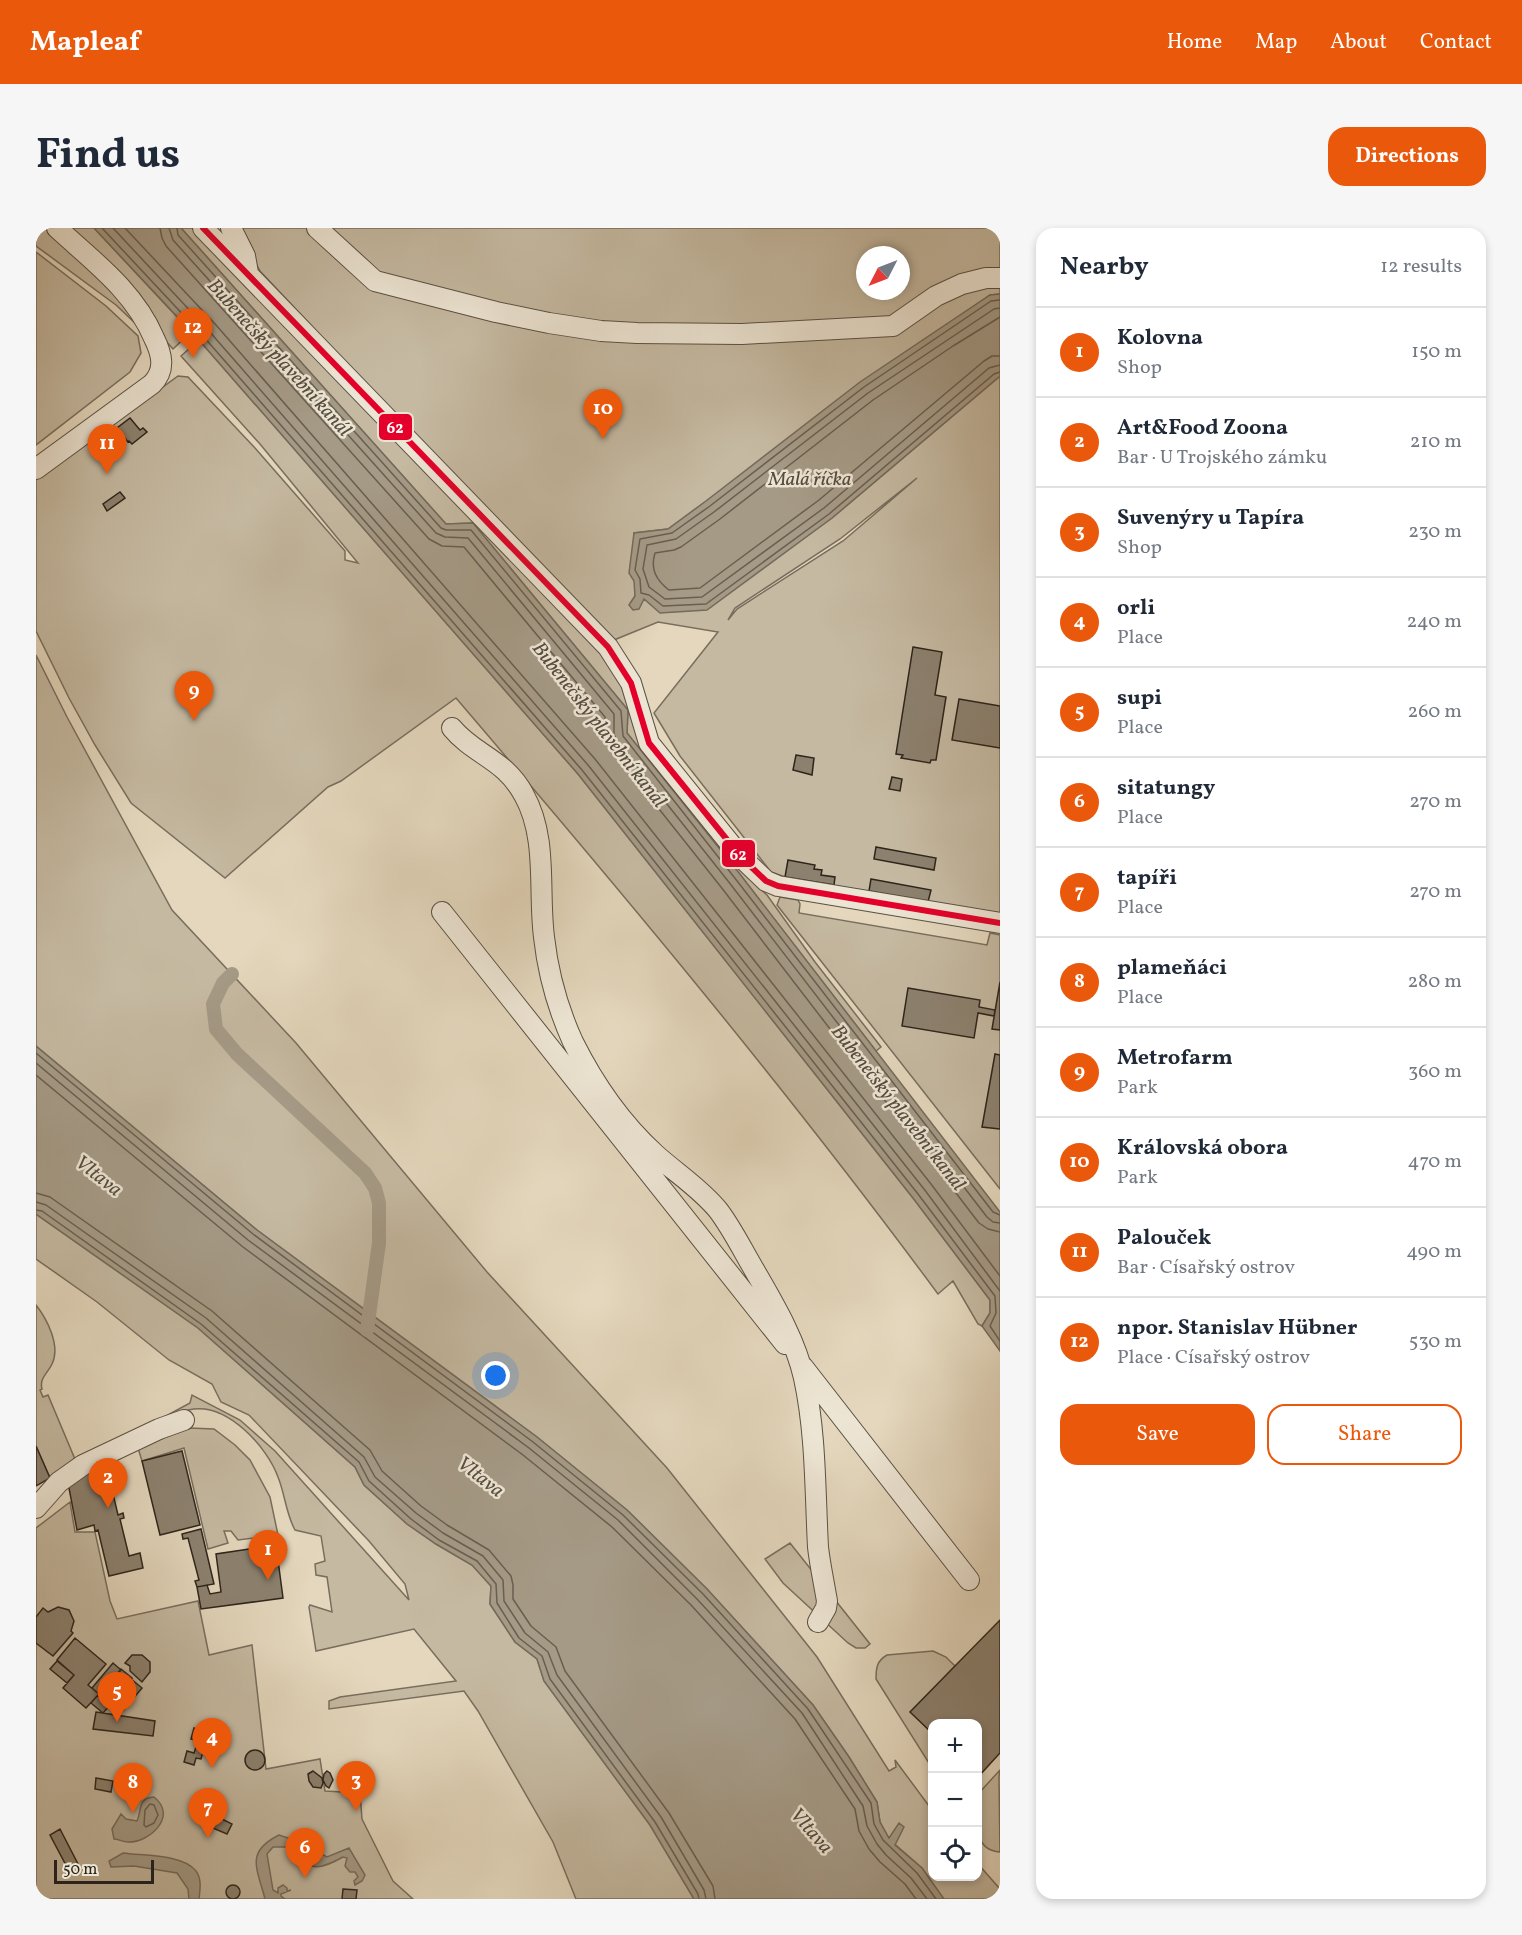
<!DOCTYPE html>
<html lang="en">
<head>
<meta charset="utf-8">
<style>
  :root { --surface:#fff; --page:#f6f6f7; --text:#1f2937; --muted:#747a83; --line:#e0e1e3; --accent:#ea580c }
  body { margin:0; font-family:Vollkorn,serif; background:var(--page); color:var(--text) }
  .controls { position:absolute; right:18px; bottom:18px; display:grid; overflow:hidden; border-radius:12px; box-shadow:0 3px 9px #0003 }
  .controls button { width:54px; height:54px; display:grid; place-items:center; padding:0; border:0; border-bottom:2px solid var(--line); background:var(--surface); color:var(--text); font:30px sans-serif }
  .compass { position:absolute; left:820px; top:18px; width:54px; height:54px; border-radius:50%; background:var(--surface); box-shadow:0 3px 9px #0003; rotate:228deg }
  .scale { position:absolute; left:18px; bottom:15px; width:100px; box-sizing:border-box; padding-left:6px; border:3px solid #2c241b; border-top:0; font-size:16px; line-height:21px; white-space:nowrap; color:#2c241b; -webkit-text-stroke:4px #ede5d4; paint-order:stroke }
  .you { position:absolute; left:460px; top:1148px; width:21px; height:21px; margin:-15px; border:4px solid #fff; border-radius:50%; background:#1a73e8; box-shadow:0 0 0 9px #1a73e833 }
  .badge { display:grid; place-items:center; width:39px; height:39px; border-radius:50%; background:var(--accent); color:#fff; font-size:20px; font-weight:700 }
  .pin { position:absolute; translate:-50% -50px; filter:drop-shadow(0 2px 3px #0008) }
  .pin::after { content:''; position:absolute; top:32px; width:21px; height:18px; background:inherit; clip-path:polygon(0 0,100% 0,50% 100%) }
  .list { margin:0; padding:0; list-style:none }
  h2 { display:flex; justify-content:space-between; align-items:center; height:78px; margin:0; padding:0 24px; font-size:26px }
  h2 small { font-size:20px; font-weight:400; color:var(--muted) }
  .list li { display:grid; grid-template-columns:39px 1fr auto; gap:18px; align-items:center; box-sizing:border-box; height:90px; padding:0 24px; border-top:2px solid var(--line) }
  .list b { display:block; font-size:22px; white-space:nowrap }
  .list p { margin:0; font-size:20px; white-space:nowrap; color:var(--muted) }
  .list em { font-size:20px; font-style:normal; color:var(--muted) }
  .actions { display:flex; gap:12px; padding:18px 24px }
  .actions a { flex:1; padding:14px 0; border:2px solid var(--accent); border-radius:18px; text-align:center; font-size:21px; color:var(--accent) }
  .actions .main { background:var(--accent); color:#fff }
  .icon { flex:none; width:33px; height:33px; fill:none; stroke:currentColor; stroke-width:2; stroke-linecap:round; stroke-linejoin:round }
  .map { position:relative; flex:none; width:964px; height:1671px; overflow:hidden; border-radius:18px }
  header { display:flex; align-items:center; gap:36px; box-sizing:border-box; height:84px; padding:0 30px; background:var(--accent); color:#fff }
  header strong { font-size:28px }
  nav { display:flex; gap:33px; margin-inline-start:auto; font-size:21px }
  .intro { display:flex; align-items:center; justify-content:space-between; box-sizing:border-box; height:144px; padding:0 36px }
  h1 { margin:0; font-size:42px }
  .button { padding:15px 27px; border-radius:18px; background:var(--accent); color:#fff; font-size:21px; font-weight:700 }
  main { display:flex; gap:36px; padding:0 36px }
  aside { flex:1; background:var(--surface); border-radius:18px; box-shadow:0 3px 9px #0003 }
  .map>svg:first-child { display:block }
</style>
</head>
<body>
<header>
<strong>Mapleaf</strong>
<nav><a>Home</a><a>Map</a><a>About</a><a>Contact</a></nav>
</header>
<div class="intro"><h1>Find us</h1><a class="button">Directions</a></div>
<main>
<div class="map">
<svg width="964" height="1671" viewBox="0 0 964 1671">
  <rect width="100%" height="100%" fill="#e4d7bd"/>
  <filter id="stains"><feTurbulence type="fractalNoise" baseFrequency=".00333" numOctaves="4"/><feColorMatrix values="0 0 0 0 .2 0 0 0 0 .09 0 0 0 0 .02 0 0 0 .5 -.17"/></filter>
  <radialGradient id="worn" r=".72"><stop offset=".6" stop-color="#630" stop-opacity="0"/><stop offset="1" stop-color="#630" stop-opacity=".3"/></radialGradient>
  <path fill="#c5b9a1" stroke="#786e5e" stroke-width="1.5" fill-rule="evenodd" d="M0,0H9L80,65L100,96L80,77L0,18Z
    M31,0H58L155,104L137,121Z
    M145,0H156L193,40L562,422L591,462L621,533L720,657L731,667L779,734L845,819L840,823L703,645L591,505L592,482L437,295L410,296Z
    M199,0H964V66L954,67L632,301L598,305L599,368L595,374L608,371L761,315L796,290L964,148V687L749,649L735,644L644,528L618,485L682,404L622,394L573,414L224,43ZM829,27H865V63H829ZM881,250L807,313L701,381L692,392L699,380L804,311Z
    M0,24L70,78L102,108L105,125L94,144L0,217Z
    M163,112L542,546L877,970L954,1072V1085L946,1098L942,1096L917,1053L902,1066C750,860 586,664 420,470L305,553L292,559L189,650L95,575L59,517L33,470L0,403V252L142,148L152,149L219,220L309,323V332L322,335L224,216L145,128Z
    M0,427L31,489L136,682L260,815L451,1044L631,1240L781,1429L853,1543L860,1539L859,1532L896,1582V1648H942V1636L964,1661V1671H908L906,1669L886,1640L853,1611L844,1594L841,1574L813,1529L777,1477L671,1361L591,1282L501,1209L221,1002L0,818Z
    M744,669L762,672L764,676L763,685L951,717L954,705L964,707V961L741,677Z
    M0,986L162,1100L319,1239L328,1257L371,1296L400,1316L436,1337L455,1358L454,1376L479,1414L501,1431L508,1453L614,1597L658,1671H540L517,1614L442,1483L428,1463L293,1481V1473L304,1469L420,1453L378,1401L280,1423L273,1379L274,1377L296,1384L291,1349L280,1347L279,1336L289,1333L285,1308L259,1302C250,1286 249,1266 242,1249C231,1219 193,1177 158,1181C140,1183 122,1194 106,1201L154,1175L156,1167L204,1192L239,1223L373,1372L369,1356L333,1313L213,1187L185,1174L176,1156L133,1132L61,1074L0,1031Z
    M0,1077C11,1091 25,1118 16,1136C12,1145 3,1150 6,1161L4,1162L7,1169L12,1167L41,1236L14,1250L0,1218Z
    M153,1200L178,1201L199,1217L214,1232L234,1269L242,1307L202,1312L195,1303H188L192,1315L172,1321L148,1220L106,1233L102,1220Z
    M34,1274L39,1304H59L74,1373L81,1391L162,1373L173,1427L216,1417L230,1541L284,1531L289,1563L324,1565L326,1591L357,1653L377,1671H0V1300Z
    M754,1315L834,1416L829,1420H820L812,1415L747,1355L729,1331Z
    M897,1423L910,1429L919,1438L875,1484L896,1505V1540L840,1451C840,1439 841,1433 851,1427Z
    M964,1542L963,1549L964,1624C934,1622 942,1587 942,1566Z"/>
  <path fill="#a59a86" stroke="#756b5b" stroke-width="1.5" d="M58,0H145L410,296L437,295L592,482L591,505L703,645L964,984V1123L946,1098L954,1085V1072L877,970L542,546L163,112Z
    M964,66V148L796,290L671,382L624,385L608,371L603,381L597,382L593,377L599,368L598,353L593,345L598,305L632,301L670,273L824,154L954,67Z
    M0,818L221,1002L501,1209L591,1282L671,1361L777,1477L813,1529L841,1574L844,1594L853,1610L863,1595L868,1599L859,1617L886,1640L908,1671H658L614,1597L508,1453L501,1431L479,1414L454,1376L455,1358L436,1337L400,1316L371,1296L328,1257L319,1239L162,1100L0,986Z
    M118,1569C143,1589 112,1615 92,1614C87,1614 82,1611 78,1611L76,1601L85,1586L90,1591L101,1593C106,1583 101,1570 118,1569Z
    M243,1607L258,1612L291,1629L313,1620L329,1647L326,1653L319,1657L318,1653L322,1649L319,1644H314L309,1638L311,1630L307,1629C298,1634 285,1641 276,1638L274,1632L250,1619H237L231,1626L237,1662L242,1665V1660L247,1657L251,1660V1663L255,1662L245,1666V1668L249,1671H229C221,1640 209,1624 243,1607Z
    M87,1625C107,1628 147,1626 160,1643C166,1651 164,1662 163,1671H153L152,1661L141,1645L98,1638L75,1639L73,1633Z"/>
  <g fill="none" stroke-linecap="round" stroke-linejoin="round">
    <path stroke="#685f50" stroke-width="1.5" d="M66,0L167,108L546,542L882,966L959,1068L960,1085L954,1098L964,1113
      M77,0L173,103L552,537L888,961L964,1063
      M89,0L180,97L559,531L895,956L964,1048
      M124,0L126,10L130,18L393,311L406,318L428,319L569,489V507L573,518L685,659L943,995L952,1001L964,1004
      M133,0L137,12L400,305L409,309L432,310L578,486V506L581,513L692,653L951,989L957,994L964,995
      M141,0L142,7L405,300L410,302H435L585,483L587,508L698,649L957,984L964,987
      M964,72L955,73L828,159L674,278L636,305L604,311L599,342L604,351L605,365L613,367L627,378L670,376L793,286L958,146L964,144
      M964,80L958,81L832,165L678,284L640,311L611,317L607,341L613,359L629,371L666,369L788,280L953,140L964,137
      M964,89L917,118L837,172L684,291L645,319L638,322L619,325C614,341 620,352 633,362L664,360L783,272L948,133L956,128H964
      M0,825L217,1006L497,1214L587,1287L667,1366L772,1481L835,1575L838,1596L847,1612L881,1645L900,1671
      M0,835L212,1012L493,1220L582,1292L661,1371L766,1485L827,1578L831,1598L841,1616L850,1627L875,1650L891,1671
      M0,847L207,1019L487,1227L576,1299L655,1377L759,1491L819,1581L823,1603L833,1621L844,1634L869,1656L880,1671
      M0,965L14,969L176,1083L334,1222L346,1243L385,1278L411,1297L453,1322L475,1348L477,1357V1371L495,1398L520,1419L529,1443L633,1585L677,1658L679,1671
      M0,974L10,977L170,1090L328,1229L339,1249L380,1285L407,1305L447,1328L467,1352L468,1373L489,1405L512,1424L521,1447L625,1589L668,1662L670,1671
      M0,982L6,983L165,1096L323,1234L333,1253L375,1291L403,1312L441,1333L460,1356L461,1375L483,1410L506,1428L514,1451L619,1594L662,1666L663,1671
      M114,1576L118,1577L122,1587L118,1595L110,1599L108,1597L109,1582Z"/>
    <path stroke="#a59a86" stroke-width="14" d="M196,746L187,755L177,776L180,801L201,826L329,945L339,960L343,975V1015L331,1102"/>
  </g>
  <path fill="#8c816f" stroke="#2c241b" stroke-width="1.5" d="M94,190L104,202L107,200L111,204L96,216L93,213L92,214L81,200Z
    M84,264L89,270L71,283L67,276Z
    M877,419L906,424L899,467L910,469L900,532H895L894,535L865,530L867,527L860,526Z
    M923,471L964,478V520L916,512Z
    M760,527L778,530L776,547L757,542Z
    M856,549L866,551L864,563L853,561Z
    M840,619L900,630L898,642L838,631Z
    M752,632L779,637L778,641L786,642L785,647L799,649L798,657L749,649Z
    M835,651L895,662L892,674L833,663Z
    M964,754V802L956,801Z
    M872,760L944,772L943,779L959,782L958,788L942,785L938,810L866,798Z
    M959,826L964,827V901L946,899Z
    M0,1218L14,1250L0,1258Z
    M146,1223L164,1297L124,1307L106,1233Z
    M70,1236L82,1287L87,1285L88,1290L84,1291L93,1328L104,1325L107,1340L73,1348L62,1302L59,1303L58,1297L41,1302L32,1255Z
    M165,1301L178,1356L161,1359L159,1353L163,1352L152,1310L147,1311L146,1306Z
    M240,1317L247,1370L165,1381L161,1359L171,1357L174,1366L185,1364L180,1326Z
    M22,1379L33,1382L38,1393L35,1403L37,1405L17,1428L0,1415V1389L7,1380L12,1384Z
    M964,1392V1525L942,1549V1496H896V1505L874,1484Z
    M39,1410L70,1436L52,1457L64,1467L85,1441L96,1450L74,1477L62,1467L50,1480L27,1460L38,1447L21,1432Z
    M96,1427H106L114,1434V1444L106,1454L94,1443V1438L89,1435Z
    M21,1433L38,1447L31,1455L14,1441Z
    M77,1435L85,1442L64,1467L56,1460Z
    M95,1451L106,1460L85,1485L74,1476Z
    M62,1467L74,1477L67,1485L55,1475Z
    M60,1484L119,1493L117,1508L57,1501Z
    M158,1500L167,1503L165,1511L170,1512L165,1531L160,1530L158,1537L148,1534L151,1523L158,1525L162,1513L155,1511Z
    M209 1532a10 10 0 1 1 20 0a10 10 0 1 1-20 0Z
    M277,1543L286,1550L287,1555L285,1560L277,1559L273,1553L272,1546Z
    M291,1543L294,1545L297,1552L293,1560L290,1558L287,1552L288,1546Z
    M60,1550L77,1553L75,1564L59,1561Z
    M178,1587L196,1596L191,1606L172,1598Z
    M24,1601L42,1636L32,1641L14,1607Z
    M190 1664a7 7 0 1 1 14 0a7 7 0 1 1-14 0Z
    M307,1661L321,1662L320,1671H306Z"/>
  <g fill="none" stroke-linecap="round" stroke-linejoin="round">
    <defs>
      <path id="minor" d="M167,0L572,419L595,455L613,515L705,629L730,653L742,658L964,695
        M195,0L209,28L212,45
        M281,0L339,53L460,84L513,95L565,103L601,105L706,106L857,98L900,68L926,56L950,50H964
        M0,241L116,156C130,142 126,126 118,110C98,63 57,33 21,0
        M416,500C438,527 469,531 488,567C512,610 502,662 508,709C512,745 522,781 537,814C558,856 584,894 619,926C640,945 664,960 682,982C695,999 705,1019 716,1038C736,1073 759,1110 768,1150C780,1205 779,1263 782,1319C784,1337 788,1355 791,1373L790,1380L782,1394
        M406,684L749,1116
        M767,1139L933,1352
        M0,1280L23,1254L47,1237L123,1201L148,1192"/>
    </defs>
    <use href="#minor" stroke="#5a5144" stroke-width="22"/>
    <use href="#minor" stroke="#ede5d4" stroke-width="20"/>
    <defs>
      <path id="bus-1" d="M167,0L572,419L595,455L613,515L705,629L730,653L742,658L964,695"/>
    </defs>
    <use href="#bus-1" stroke="#ede5d4" stroke-width="10"/>
    <use href="#bus-1" stroke="#e4002b" stroke-width="6"/>
  </g>
  <g text-anchor="middle" stroke-width="5" stroke-linejoin="round" paint-order="stroke">
    <g font-size="20" font-style="italic" fill="#564d40" stroke="#ede5d4">
      <text transform="translate(244 129) rotate(48)" y="7">Bubenečský plavební kanál</text>
      <text x="774" y="257">Malá říčka</text>
      <text transform="translate(564 496) rotate(52)" y="7">Bubenečský plavební kanál</text>
      <text transform="translate(863 879) rotate(52)" y="7">Bubenečský plavební kanál</text>
      <text transform="translate(63 947) rotate(38)" y="7">Vltava</text>
      <text transform="translate(445 1248) rotate(38)" y="7">Vltava</text>
      <text transform="translate(776 1602) rotate(49)" y="7">Vltava</text>
    </g>
  </g>
  <g stroke="#ede5d4" stroke-width="2">
    <rect x="342" y="185" width="35" height="28" rx="6" fill="#e4002b"/>
    <rect x="685" y="611" width="35" height="29" rx="6" fill="#e4002b"/>
  </g>
  <g font-size="16" text-anchor="middle" font-weight="bold" fill="#fff">
    <text x="359" y="205">62</text>
    <text x="702" y="632">62</text>
  </g>
  <rect width="100%" height="100%" filter="url(#stains)"/>
  <rect width="100%" height="100%" fill="url(#worn)"/>
</svg>
<div class="controls">
<button>+</button>
<button>−</button>
<button><svg class="icon" aria-label="locate" viewBox="0 0 24 24"><circle cx="12" cy="12" r="6"/><path d="M12 2v4M12 18v4M2 12h4M18 12h4"/></svg></button>
</div>
<svg class="compass" viewBox="-18 -18 36 36"><path d="M0-13l5 13h-10z" fill="#e53935"/><path d="M0 13l5-13h-10z" fill="#747a83"/></svg>
<div class="scale">50 m</div>
<div class="you"></div>
<div class="pin badge" style="left:232px;top:1352px">1</div>
<div class="pin badge" style="left:72px;top:1280px">2</div>
<div class="pin badge" style="left:320px;top:1583px">3</div>
<div class="pin badge" style="left:176px;top:1540px">4</div>
<div class="pin badge" style="left:81px;top:1494px">5</div>
<div class="pin badge" style="left:269px;top:1650px">6</div>
<div class="pin badge" style="left:172px;top:1610px">7</div>
<div class="pin badge" style="left:97px;top:1585px">8</div>
<div class="pin badge" style="left:158px;top:493px">9</div>
<div class="pin badge" style="left:567px;top:211px">10</div>
<div class="pin badge" style="left:71px;top:246px">11</div>
<div class="pin badge" style="left:157px;top:130px">12</div>
</div>
<aside>
<h2>Nearby<small>12 results</small></h2>
<ul class="list">
<li><span class="badge">1</span><div><b>Kolovna</b><p>Shop</p></div><em>150 m</em></li>
<li><span class="badge">2</span><div><b>Art&amp;Food Zoona</b><p>Bar · U Trojského zámku</p></div><em>210 m</em></li>
<li><span class="badge">3</span><div><b>Suvenýry u Tapíra</b><p>Shop</p></div><em>230 m</em></li>
<li><span class="badge">4</span><div><b>orli</b><p>Place</p></div><em>240 m</em></li>
<li><span class="badge">5</span><div><b>supi</b><p>Place</p></div><em>260 m</em></li>
<li><span class="badge">6</span><div><b>sitatungy</b><p>Place</p></div><em>270 m</em></li>
<li><span class="badge">7</span><div><b>tapíři</b><p>Place</p></div><em>270 m</em></li>
<li><span class="badge">8</span><div><b>plameňáci</b><p>Place</p></div><em>280 m</em></li>
<li><span class="badge">9</span><div><b>Metrofarm</b><p>Park</p></div><em>360 m</em></li>
<li><span class="badge">10</span><div><b>Královská obora</b><p>Park</p></div><em>470 m</em></li>
<li><span class="badge">11</span><div><b>Palouček</b><p>Bar · Císařský ostrov</p></div><em>490 m</em></li>
<li><span class="badge">12</span><div><b>npor. Stanislav Hübner</b><p>Place · Císařský ostrov</p></div><em>530 m</em></li>
</ul>
<div class="actions"><a class="main">Save</a><a>Share</a></div>
</aside>
</main>
</body>
</html>
